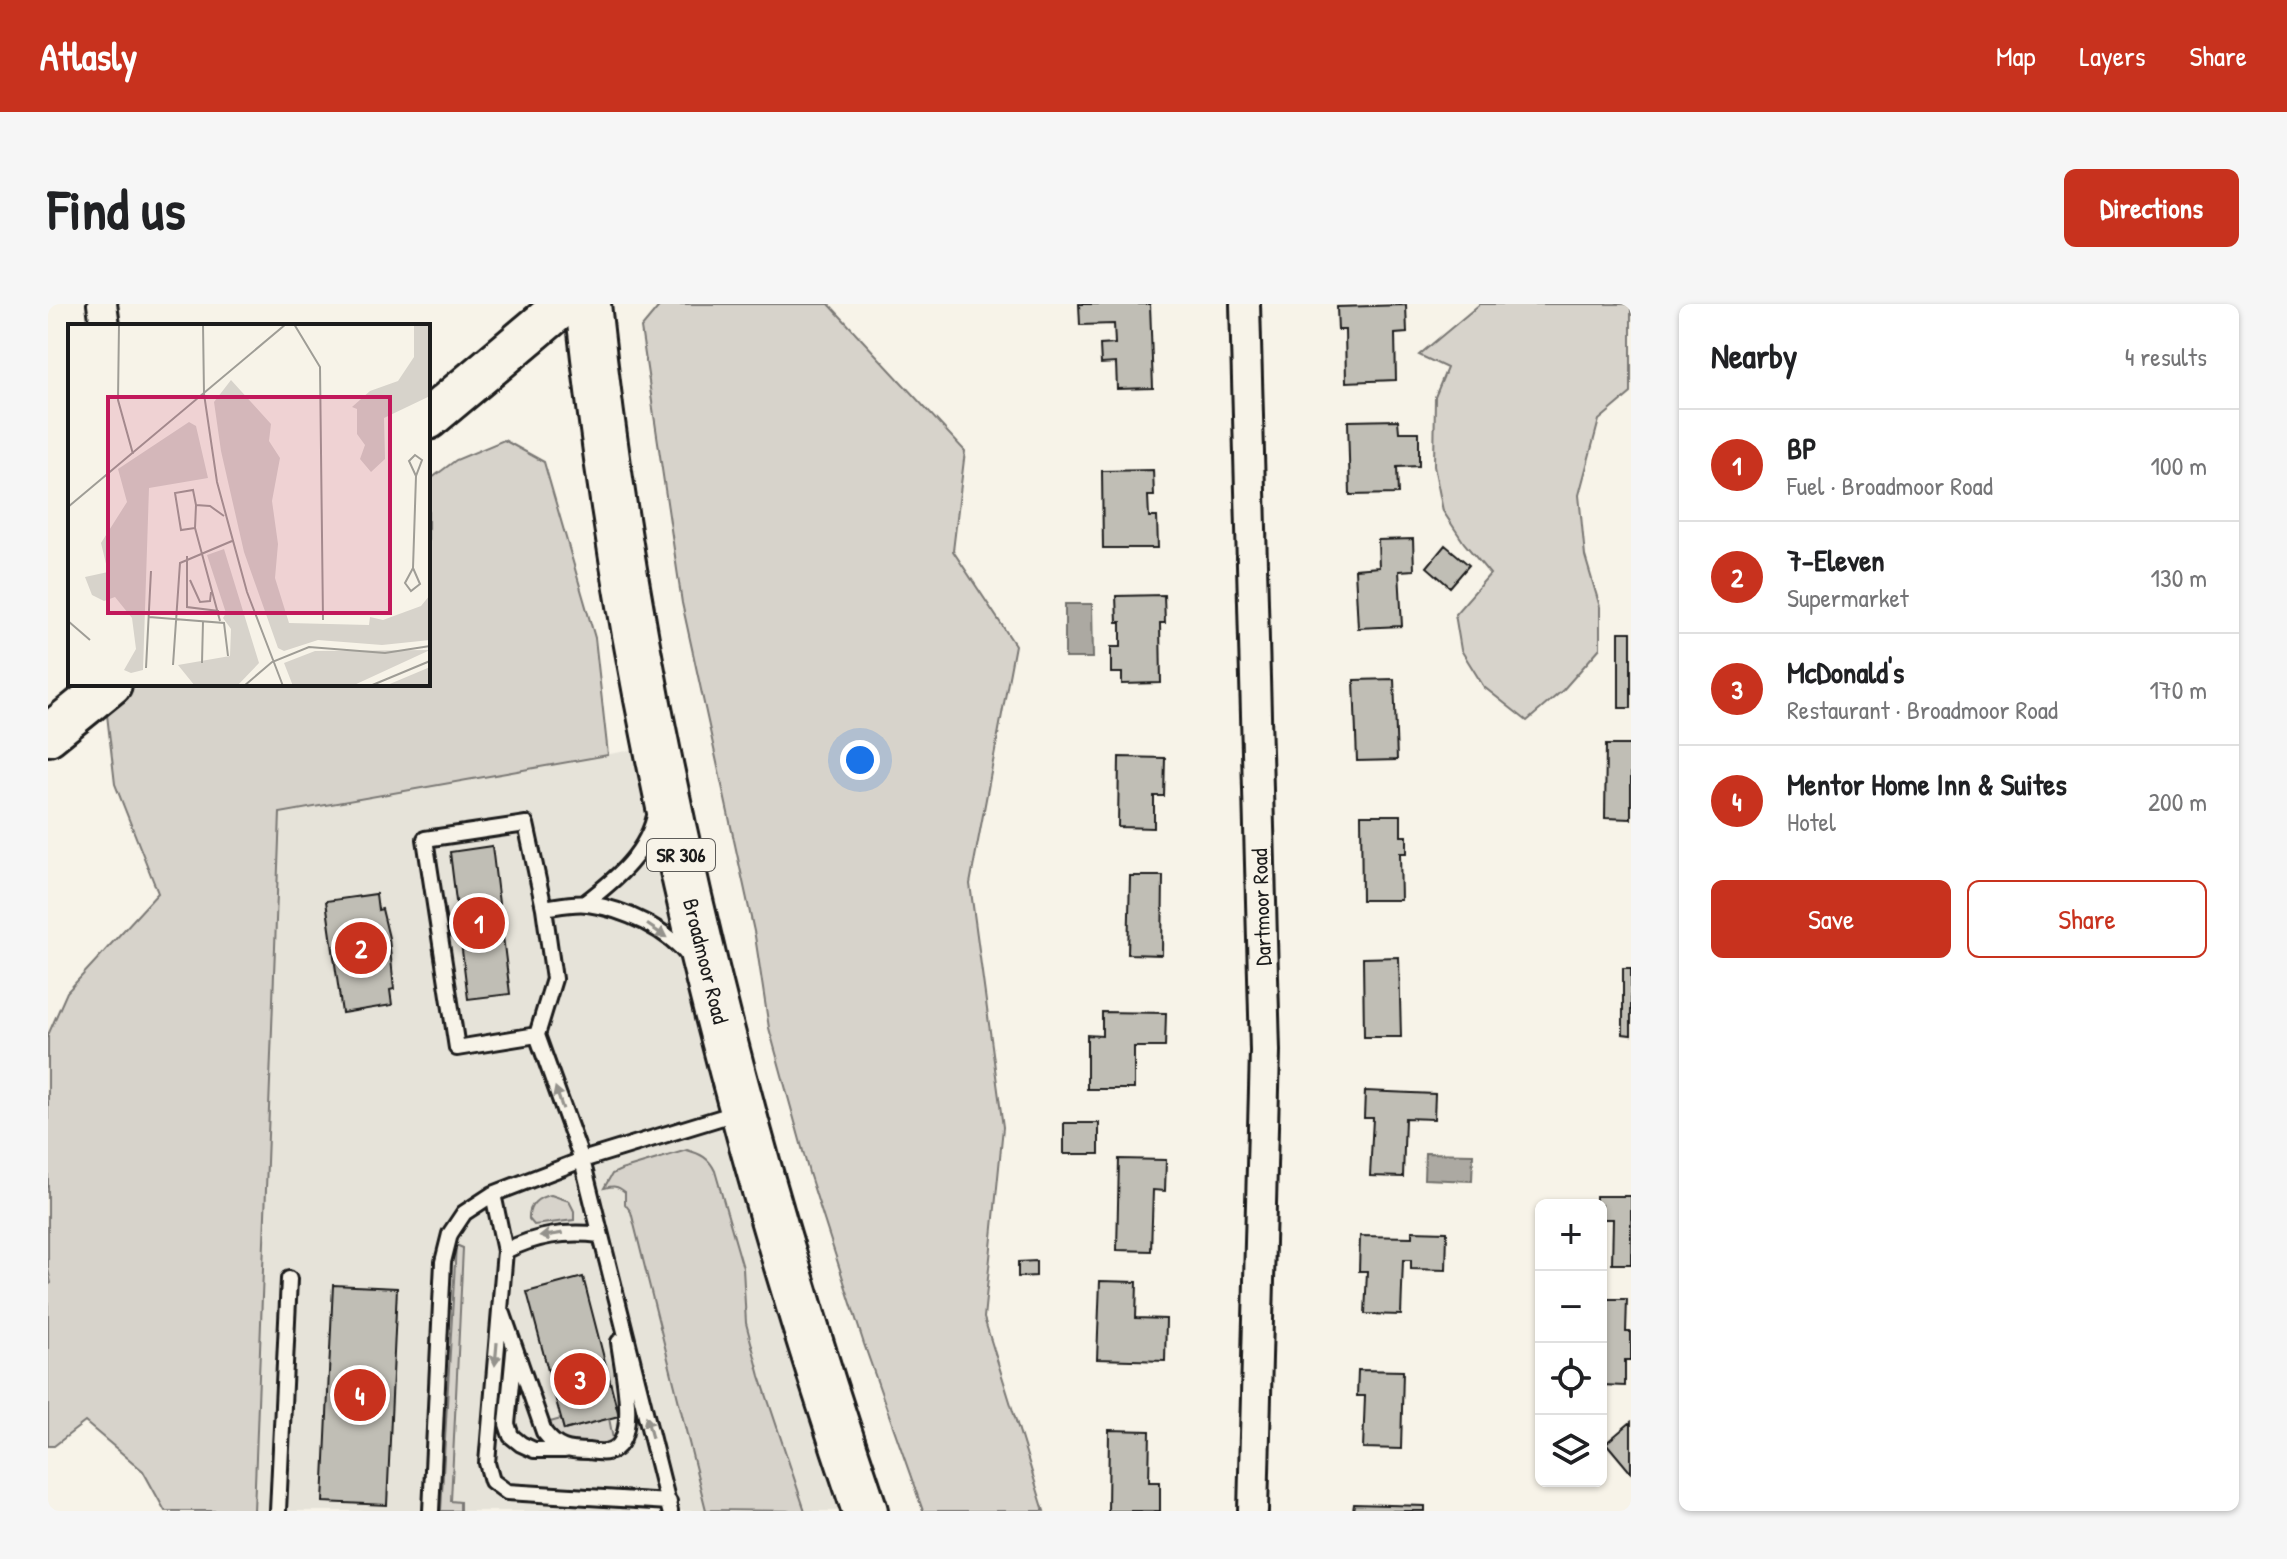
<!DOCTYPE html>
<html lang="en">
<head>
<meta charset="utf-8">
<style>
  :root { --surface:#fff; --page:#f6f6f6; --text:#202124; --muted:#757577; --line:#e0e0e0; --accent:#c8321e }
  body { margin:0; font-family:"Patrick Hand",sans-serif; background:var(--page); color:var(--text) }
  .controls { position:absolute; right:24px; bottom:24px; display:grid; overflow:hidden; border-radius:12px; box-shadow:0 2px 6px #0004 }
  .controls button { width:72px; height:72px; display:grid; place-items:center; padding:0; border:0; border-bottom:2px solid var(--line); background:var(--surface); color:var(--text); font:40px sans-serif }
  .you { position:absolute; left:812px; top:456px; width:28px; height:28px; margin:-20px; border:6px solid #fff; border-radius:50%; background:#1a73e8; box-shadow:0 0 0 12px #1a73e833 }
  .badge { display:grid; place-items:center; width:52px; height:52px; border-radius:50%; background:var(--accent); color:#fff; font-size:26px; font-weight:700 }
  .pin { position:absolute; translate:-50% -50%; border:4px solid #fff; box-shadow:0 2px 8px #0006 }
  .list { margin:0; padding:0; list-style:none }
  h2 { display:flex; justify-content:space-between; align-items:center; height:104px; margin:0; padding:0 32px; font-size:34px }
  h2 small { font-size:26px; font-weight:400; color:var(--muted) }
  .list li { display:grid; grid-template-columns:52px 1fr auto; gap:24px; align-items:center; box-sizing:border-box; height:112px; padding:0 32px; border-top:2px solid var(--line) }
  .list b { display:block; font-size:30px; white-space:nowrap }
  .list p { margin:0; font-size:26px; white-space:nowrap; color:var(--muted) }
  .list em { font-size:26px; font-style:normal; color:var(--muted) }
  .actions { display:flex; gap:16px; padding:24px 32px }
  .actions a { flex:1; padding:18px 0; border:2px solid var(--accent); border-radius:12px; text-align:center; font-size:28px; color:var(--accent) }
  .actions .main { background:var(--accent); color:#fff }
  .icon { flex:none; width:44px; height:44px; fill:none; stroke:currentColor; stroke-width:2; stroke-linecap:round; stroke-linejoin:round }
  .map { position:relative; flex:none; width:1583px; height:1207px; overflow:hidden; border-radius:12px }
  header { display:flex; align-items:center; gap:48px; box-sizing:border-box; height:112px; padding:0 40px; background:var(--accent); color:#fff }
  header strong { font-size:38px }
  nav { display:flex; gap:44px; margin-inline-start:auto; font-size:28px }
  .intro { display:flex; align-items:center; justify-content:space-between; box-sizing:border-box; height:192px; padding:0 48px }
  h1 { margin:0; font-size:56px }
  .button { padding:20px 36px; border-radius:12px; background:var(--accent); color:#fff; font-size:28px; font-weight:700 }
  main { display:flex; gap:48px; padding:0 48px }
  aside { flex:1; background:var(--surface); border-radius:12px; box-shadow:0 2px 6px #0004 }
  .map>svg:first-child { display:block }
</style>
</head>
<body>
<header>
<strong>Atlasly</strong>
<nav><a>Map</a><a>Layers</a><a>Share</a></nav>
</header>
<div class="intro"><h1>Find us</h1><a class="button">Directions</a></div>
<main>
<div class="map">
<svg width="1583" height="1207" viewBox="0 0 1583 1207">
  <rect width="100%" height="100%" fill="#f7f3e8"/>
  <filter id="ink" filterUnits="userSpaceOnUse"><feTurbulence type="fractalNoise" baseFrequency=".0125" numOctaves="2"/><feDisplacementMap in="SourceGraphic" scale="16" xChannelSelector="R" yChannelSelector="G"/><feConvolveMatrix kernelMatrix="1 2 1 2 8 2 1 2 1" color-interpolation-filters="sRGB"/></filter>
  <g filter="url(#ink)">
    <path fill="#e6e3d9" d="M596,444L804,1207H206L232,508Z"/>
    <path fill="#d7d3cb" stroke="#7a7874" stroke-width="2" d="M613,0H781L917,147L905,247L967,341L922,580L955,823L936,1014L996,1207H875L816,1040L761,869L721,724L707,632L634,299L593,24Z
      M1432,0H1583V89L1551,116L1531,191L1537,252L1552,303V344L1515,386L1479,417L1436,383L1413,346L1407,310L1442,270L1416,239L1395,207L1386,162L1387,93L1399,64L1371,51Z
      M456,136L496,158L547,334L560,451L232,509L206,1207H117L95,1167L37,1118L6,1142H0V981L3,979L0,965V731L19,688L110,589L67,480L58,402L88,380H380V177L408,156Z
      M639,846C653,850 661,854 667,867L695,964L698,1019L712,1072L757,1207L658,1206L583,908L577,900V888C569,881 565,882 556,884L564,870L573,866Z
      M503,891L521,897L526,907V916L486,921L481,915C480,901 490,893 503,891Z
      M408,941L415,944L403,1197L412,1198V1207H393Z
      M561,1114L565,1135C547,1147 514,1140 502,1123V1118L513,1115L516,1126Z"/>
    <path fill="#aca9a2" stroke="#72716c" stroke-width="2" d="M1017,300H1044L1045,354H1017Z
      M1377,849L1425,850L1424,877L1376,875Z"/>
    <path fill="#c0beb5" stroke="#1c1c1c" stroke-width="2" d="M1031,0H1102L1105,84L1069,85L1068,59L1053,60L1052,41L1067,40L1066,20L1032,21Z
      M1358,1L1359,29L1347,30L1348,76L1298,78L1297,26H1290L1289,3Z
      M1350,116L1351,128H1371V162L1349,163L1350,190L1302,191L1300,117Z
      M1105,166L1106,192H1100L1101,213H1109L1110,244H1055L1054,167Z
      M1365,235L1366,266L1351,267L1354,322L1310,324L1307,265L1331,263L1330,236Z
      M1397,241L1421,261L1402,283L1379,263Z
      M1116,291L1117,319H1112L1113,379L1074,380V369H1063V343H1073V318H1069L1068,292Z
      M1571,328H1583V404H1571Z
      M1346,375L1349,456L1309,457L1306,376Z
      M1558,441H1583V515L1557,514Z
      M1071,453L1117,454L1116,492H1106V524L1070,523Z
      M1313,511H1353V532H1359V549H1352L1353,596H1314Z
      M444,542L462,690L420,695L402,548Z
      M1082,572H1115L1114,651L1080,650Z
      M328,590L330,606L334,605L341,634L346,685L342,686L344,701L294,709L278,597Z
      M1351,653L1353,733H1316L1315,654Z
      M1575,664H1583V731L1575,730Z
      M1054,708L1118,709L1117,743H1086V785H1039V731L1054,732Z
      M1317,787L1387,790L1386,815L1357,814L1355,873L1322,872L1325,814H1316Z
      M1016,819H1051V850H1016Z
      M1071,855L1118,856L1117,887L1105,886L1103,947L1069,946Z
      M1548,892H1583V960H1564L1565,915H1553V901H1548Z
      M1364,927L1399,928L1398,966L1363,965V956H1355L1353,1011L1317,1010L1319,967H1311L1312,932L1364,933Z
      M988,957V972L970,973V958Z
      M535,973L571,1112L516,1126L479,988Z
      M1052,977L1089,978L1088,1014L1118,1015L1117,1057L1049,1055Z
      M285,981L349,984L339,1201L275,1198Z
      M1553,995H1579L1578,1028H1583V1056H1577V1082L1553,1081Z
      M1310,1066L1355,1067L1353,1145L1315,1144L1317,1092H1309Z
      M1583,1118V1169L1558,1139Z
      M1061,1126L1102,1127L1101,1178H1112V1207H1060Z
      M1306,1200L1377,1202V1207H1305Z"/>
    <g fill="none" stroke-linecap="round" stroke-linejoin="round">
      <defs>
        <path id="lane" d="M537,599C568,575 601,548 608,507
          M496,604L506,675L489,731L534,856L622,1207
          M489,731L409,744L377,535L478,520L496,604C510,602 526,598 540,600C576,605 620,625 643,655
          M445,890L457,947L439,1159L444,1177L459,1188L621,1198
          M457,947C489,931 517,927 552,931
          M455,1010L496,1128C509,1145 520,1147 540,1147C548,1148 557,1150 565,1146C591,1133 574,1063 571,1038
          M466,1048L459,1120L463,1132L473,1140L486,1146H517
          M230,1207L241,975
          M383,1207L395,958L402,930L416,909L445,890L534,856L691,808"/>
        <path id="street" d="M54,0L57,22
          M1197,0L1217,747L1205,1207"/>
        <path id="secondary" d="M380,115L517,0
          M0,431L63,380"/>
        <path id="primary" d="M540,0C583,410 685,817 817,1207"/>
      </defs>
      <use href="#lane" stroke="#1c1c1c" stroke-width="20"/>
      <use href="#street" stroke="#1c1c1c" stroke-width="34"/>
      <use href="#secondary" stroke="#1c1c1c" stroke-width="46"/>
      <use href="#primary" stroke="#1c1c1c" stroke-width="50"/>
      <use href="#lane" stroke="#f7f3e8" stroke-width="14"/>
      <use href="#street" stroke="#f7f3e8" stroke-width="28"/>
      <use href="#secondary" stroke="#f7f3e8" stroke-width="40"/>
      <use href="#primary" stroke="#f7f3e8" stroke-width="44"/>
    </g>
    <defs><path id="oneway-solid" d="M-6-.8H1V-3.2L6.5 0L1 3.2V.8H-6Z" transform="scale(2)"/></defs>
    <g fill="#94928c">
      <use href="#oneway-solid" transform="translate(609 627) rotate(34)"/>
      <use href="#oneway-solid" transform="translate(511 794) rotate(-109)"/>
      <use href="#oneway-solid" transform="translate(503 931) rotate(171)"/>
      <use href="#oneway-solid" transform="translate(448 1050) rotate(95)"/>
      <use href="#oneway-solid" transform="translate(601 1123) rotate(-105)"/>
    </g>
  </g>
  <g text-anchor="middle" stroke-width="7" stroke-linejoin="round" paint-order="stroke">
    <rect fill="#f7f3e8" stroke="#5e5c59" stroke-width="2" x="599" y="535" width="68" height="32" rx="6"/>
    <g font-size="20" font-weight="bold" fill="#1c1c1c">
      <text x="633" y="558">SR 306</text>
    </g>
    <g font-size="22" fill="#1c1c1c" stroke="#f7f3e8">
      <text transform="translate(1213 603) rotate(-92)" y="8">Dartmoor Road</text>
      <text transform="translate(658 657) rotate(76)" y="8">Broadmoor Road</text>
    </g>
  </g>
  <g transform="translate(20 20)">
    <rect width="362" height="362" fill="#f7f3e8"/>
    <path d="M346,0H362V72L316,94L317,135L303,148L292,135L297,121L289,110V85L284,83L302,67L330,57L346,33ZM163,56L203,100L201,117L212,134L204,177L210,220L207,254L221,299L301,301L302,293L315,296L353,282L362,271V316L314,321L250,316L216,327L210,324L176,228L153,127L146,78ZM121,98L128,102L140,154L81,164L75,346L63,349L56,346L68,325L64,294L47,273L36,277L24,271L17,253L40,248L33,219L59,178L50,145ZM156,225L191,339L169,362H127L110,341L162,332L163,305L155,294L158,289L139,231ZM362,326L284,362H225L216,339L247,327ZM362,343V362H317L355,346Z" fill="#d7d3cb"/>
    <path fill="none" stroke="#9f9d96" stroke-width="2" d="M51,0L50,76L65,130M135,0L136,70L149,158L179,268L215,362M226,0L252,43L255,296M128,181L127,204L152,297M0,183L218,0M127,204L113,206L107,169L125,166L128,181L142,182L156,192M119,232V283L151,287M345,244L348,152L354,136L347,131L341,137L348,152M345,244L352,260L343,267L337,259ZM122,256L132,278L142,277L143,268M81,293L156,299L160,332M0,297L22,316M134,339L135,297M105,341L112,239L164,217M78,344L83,247M176,362L204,338L241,323L317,329L362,322M302,362L362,337"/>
    <path fill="#c2185b" fill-opacity="0.15" stroke="#c2185b" stroke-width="4" d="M40,73H322V289H40Z"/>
    <rect width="362" height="362" fill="none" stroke="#1c1c1c" stroke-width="4"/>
  </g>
</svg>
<div class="controls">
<button>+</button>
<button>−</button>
<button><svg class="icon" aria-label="locate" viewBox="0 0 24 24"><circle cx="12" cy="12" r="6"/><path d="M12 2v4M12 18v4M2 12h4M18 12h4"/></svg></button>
<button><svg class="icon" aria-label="layers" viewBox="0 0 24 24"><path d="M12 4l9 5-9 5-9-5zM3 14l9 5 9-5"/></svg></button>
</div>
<div class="you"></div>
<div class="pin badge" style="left:431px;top:619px">1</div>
<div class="pin badge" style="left:313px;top:644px">2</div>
<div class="pin badge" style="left:532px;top:1075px">3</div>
<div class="pin badge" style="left:312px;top:1091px">4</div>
</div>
<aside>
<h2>Nearby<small>4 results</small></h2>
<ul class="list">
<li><span class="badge">1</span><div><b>BP</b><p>Fuel · Broadmoor Road</p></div><em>100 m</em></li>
<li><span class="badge">2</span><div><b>7-Eleven</b><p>Supermarket</p></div><em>130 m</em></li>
<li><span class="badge">3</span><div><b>McDonald's</b><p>Restaurant · Broadmoor Road</p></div><em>170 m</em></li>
<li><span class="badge">4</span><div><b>Mentor Home Inn &amp; Suites</b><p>Hotel</p></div><em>200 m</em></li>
</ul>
<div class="actions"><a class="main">Save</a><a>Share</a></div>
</aside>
</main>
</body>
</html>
